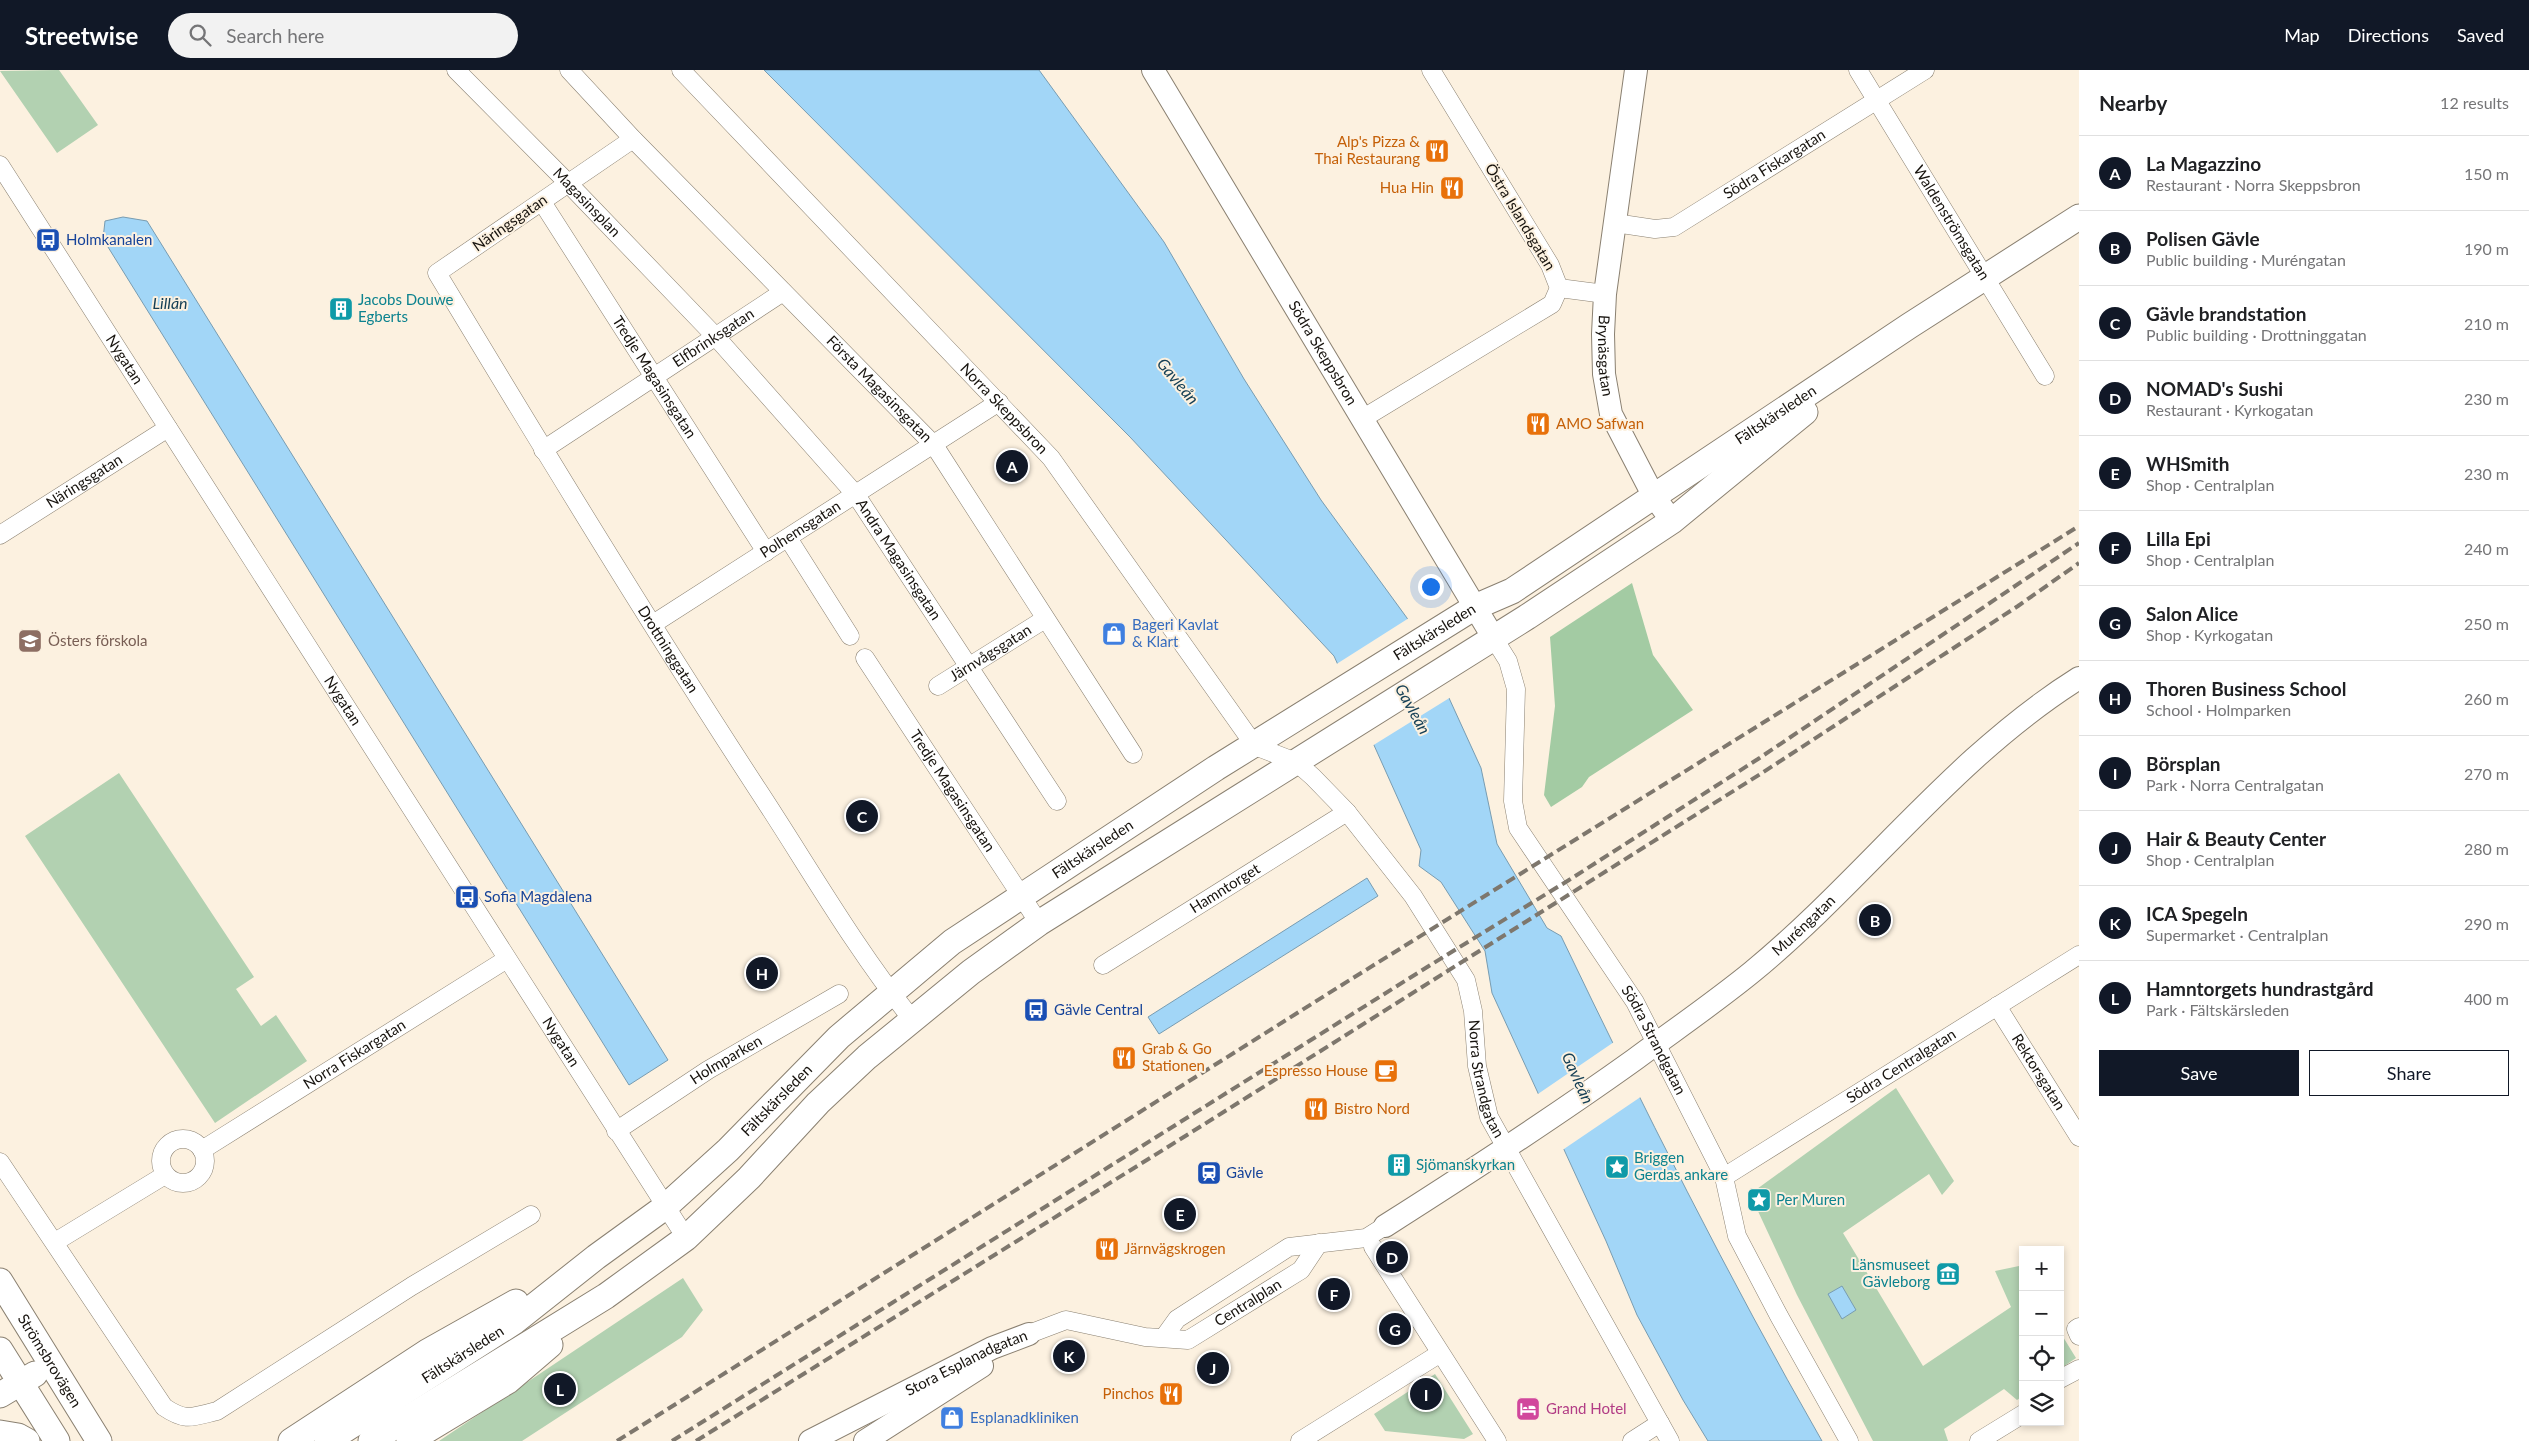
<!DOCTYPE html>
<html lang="en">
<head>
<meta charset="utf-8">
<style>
  :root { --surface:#fff; --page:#f2f2f2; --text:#202124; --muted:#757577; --line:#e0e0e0; --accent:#111827 }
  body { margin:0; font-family:Lato,sans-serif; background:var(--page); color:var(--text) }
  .controls { position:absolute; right:15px; bottom:15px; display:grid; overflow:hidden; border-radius:0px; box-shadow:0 2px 8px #0003 }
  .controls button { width:45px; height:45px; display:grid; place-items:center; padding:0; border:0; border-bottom:1px solid var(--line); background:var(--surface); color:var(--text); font:25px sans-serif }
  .you { position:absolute; left:1430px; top:516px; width:18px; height:18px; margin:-12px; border:4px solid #fff; border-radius:50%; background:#1a73e8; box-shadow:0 0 0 8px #1a73e833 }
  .badge { display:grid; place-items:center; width:32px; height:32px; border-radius:50%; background:var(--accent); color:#fff; font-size:16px; font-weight:700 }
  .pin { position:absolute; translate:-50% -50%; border:2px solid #fff; box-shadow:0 1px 5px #0006 }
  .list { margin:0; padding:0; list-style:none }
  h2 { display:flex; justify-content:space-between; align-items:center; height:65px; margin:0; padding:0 20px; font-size:21px }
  h2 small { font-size:16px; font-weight:400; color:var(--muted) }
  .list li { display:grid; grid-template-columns:32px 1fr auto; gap:15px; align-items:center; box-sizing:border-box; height:75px; padding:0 20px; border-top:1px solid var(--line) }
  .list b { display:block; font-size:19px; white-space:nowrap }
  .list p { margin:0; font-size:16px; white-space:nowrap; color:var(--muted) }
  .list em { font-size:16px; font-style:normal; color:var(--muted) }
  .actions { display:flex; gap:10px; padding:15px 20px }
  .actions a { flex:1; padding:11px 0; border:1px solid var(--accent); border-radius:0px; text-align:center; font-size:18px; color:var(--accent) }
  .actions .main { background:var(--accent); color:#fff }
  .icon { flex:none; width:28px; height:28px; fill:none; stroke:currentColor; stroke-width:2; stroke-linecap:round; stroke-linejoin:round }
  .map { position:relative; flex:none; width:2079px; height:1371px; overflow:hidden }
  header { display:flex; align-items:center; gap:30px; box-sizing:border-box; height:70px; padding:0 25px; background:var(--accent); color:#fff }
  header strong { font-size:24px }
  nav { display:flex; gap:28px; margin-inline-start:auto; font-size:18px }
  .search { width:350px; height:45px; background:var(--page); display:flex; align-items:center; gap:12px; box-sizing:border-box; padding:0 18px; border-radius:28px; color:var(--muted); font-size:19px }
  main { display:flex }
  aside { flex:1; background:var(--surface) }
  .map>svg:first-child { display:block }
</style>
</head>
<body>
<header>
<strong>Streetwise</strong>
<div class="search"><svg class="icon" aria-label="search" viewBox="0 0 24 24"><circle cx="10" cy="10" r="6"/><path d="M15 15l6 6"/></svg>Search here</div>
<nav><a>Map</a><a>Directions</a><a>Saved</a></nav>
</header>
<main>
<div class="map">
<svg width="2079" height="1371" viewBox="0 0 2079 1371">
  <rect width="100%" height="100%" fill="#fcf1e0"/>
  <path fill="#b2d1b1" d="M59,0L98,55L57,83L0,1Z
    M119,703L254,907L236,919L261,956L276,945L307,991L215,1053L25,766Z
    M1896,1018L1954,1111L1942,1125L1929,1104L1843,1163L1923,1296L2011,1237L1995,1201L2019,1196L2023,1202V1326L2017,1330L2004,1319L1944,1359L1948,1371H1873L1797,1225L1750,1124Z
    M683,1208L703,1240L682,1267L522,1371H439Z
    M2060,1262L2076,1288L2060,1299Z
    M1435,1304L1473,1364L1464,1369L1385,1361L1374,1344Z"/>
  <path fill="#a3cba3" d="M1632,513L1653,585L1693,640L1589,707L1582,717L1551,737L1544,725L1555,636L1550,567Z"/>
  <path fill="#a2d6f7" stroke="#789cb1" d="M764,0H1039L1164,172L1244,309L1321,430L1407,548L1449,628L1481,698L1497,774L1547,858L1561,866C1643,1037 1728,1207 1822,1371H1708L1683,1330L1637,1245L1606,1171L1492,923L1485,881L1441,812L1419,796L1421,780L1334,586L1130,367Z
    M123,147L147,151L668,990L629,1015L103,169L105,151Z
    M1367,808L1378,826L1159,964L1148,947Z
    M1842,1216L1856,1240L1842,1249L1828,1224Z"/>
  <path fill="#fcf1e0" d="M1409,548L1451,627L1372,676L1335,595Z
    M1614,972L1642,1026L1561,1081L1535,1026Z"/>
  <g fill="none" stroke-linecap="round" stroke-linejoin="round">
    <defs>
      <g id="minor">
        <path id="s1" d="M456,0L567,112L716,267L856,425L1057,731"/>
        <path id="s2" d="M569,0L633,69L934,375L1133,684"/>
        <path id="s3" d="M681,0L1051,388L1255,676L1296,692L1313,707L1347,742L1413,826L1466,910L1473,941L1477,996L1489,1047L1670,1371"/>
        <path id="s4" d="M1858,0L2045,306"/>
        <path id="s5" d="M633,69L437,203C542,377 647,550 758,720C808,796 854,877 911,948"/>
        <path id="s6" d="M0,95L686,1168"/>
        <path id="s7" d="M542,132L766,482"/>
        <path id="s8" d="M1615,153L1655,159L1674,157L1925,0"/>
        <path d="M1559,218L1605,224"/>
        <path d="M1362,349L1552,234L1559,218L1550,195L1431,0"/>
        <path id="s9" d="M543,380L783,222"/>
        <path id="s10" d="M0,465L168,358"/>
        <path d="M788,468L850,566"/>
        <path id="s11" d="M653,554L999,332"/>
        <path id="s12" d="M1493,567L1508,591L1516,619L1513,731L1518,758L1635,932L1724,1107L1737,1166L1779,1246L1849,1371"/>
        <path id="s13" d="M865,588L1039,853"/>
        <path id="s14" d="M938,616L1045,549"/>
        <path id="s15" d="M1103,895L1347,742"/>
        <path id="s16" d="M1997,936L2079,1067"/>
        <path id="s17" d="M616,1061L708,1000L839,924"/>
        <circle cx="183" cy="1091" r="22"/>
        <path id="s18" d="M202,1080L507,889"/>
        <path d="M0,1092L164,1337C186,1352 192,1347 217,1341L412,1216L531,1145"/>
        <path id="s19" d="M1724,1107L2079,885"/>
        <path d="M55,1172L165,1105"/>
        <path d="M1373,1177L1497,1371"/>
        <path d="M2079,1257L2076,1259L2079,1266"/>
        <path id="s20" d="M1029,1264L1066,1250L1145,1267L1188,1270L1301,1200L1319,1173"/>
        <path d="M1164,1267L1177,1249L1289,1177L1366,1168L1385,1156"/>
        <path d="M2060,1309L2079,1299"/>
        <path d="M1300,1371L1439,1284"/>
        <path d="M1632,1371L1660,1353"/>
        <path d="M1979,1371L2023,1344"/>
      </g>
      <g id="tertiary">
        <path id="s21" d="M1153,0L1493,567"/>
        <path id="s22" d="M1636,0L1605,224L1603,264L1604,304L1611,344L1653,425L1672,451"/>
        <path id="s23" d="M1385,1156C1470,1102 1553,1048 1634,990C1673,961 1714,933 1752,902C1865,809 1953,687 2079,608"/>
        <path id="s24" d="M810,1371L992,1278L1029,1264"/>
        <path d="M865,1371L982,1296"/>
      </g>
      <g id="secondary">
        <path id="s25" d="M0,1211L99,1371"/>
        <path d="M0,1280L57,1371"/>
        <path d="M0,1325L35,1304"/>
        <path d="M0,1363L18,1366L27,1371"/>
        <path d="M291,1371L427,1282L516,1232"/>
        <path id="s26" d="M327,1371L514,1252L596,1187L665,1137L728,1080L839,967L952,872L1216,698L1475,537L1512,521L1909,256L2079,147"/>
        <path d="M371,1371L606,1226L686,1168L749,1108L818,1033L867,987L971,902L1039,853L1527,547L1672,451L1805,342"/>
        <path d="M409,1371L508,1311L550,1275"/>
      </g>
    </defs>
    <use href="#minor" stroke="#8a8071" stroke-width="19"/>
    <use href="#tertiary" stroke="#8a8071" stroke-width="24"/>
    <use href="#secondary" stroke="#8a8071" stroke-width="27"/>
    <use href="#minor" stroke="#fff" stroke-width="18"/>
    <use href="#tertiary" stroke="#fff" stroke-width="22"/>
    <use href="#secondary" stroke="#fff" stroke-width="25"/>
    <path stroke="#7e776d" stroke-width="4" stroke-dasharray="10 5" stroke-linecap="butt" d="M617,1371L1337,918L2079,456
      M672,1371L1432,894L1569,810L1758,689L2079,473
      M696,1371L1203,1055L1762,703L2018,536L2079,493"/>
  </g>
  <defs>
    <symbol id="restaurant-square" viewBox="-11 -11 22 22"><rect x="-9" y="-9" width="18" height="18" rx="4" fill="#e8710a" stroke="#fcf1e0"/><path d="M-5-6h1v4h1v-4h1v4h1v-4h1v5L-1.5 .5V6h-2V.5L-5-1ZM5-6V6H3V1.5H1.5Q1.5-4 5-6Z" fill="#fff"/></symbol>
    <symbol id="bus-square" viewBox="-11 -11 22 22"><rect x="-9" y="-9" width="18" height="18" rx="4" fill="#1a4fb4" stroke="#fcf1e0"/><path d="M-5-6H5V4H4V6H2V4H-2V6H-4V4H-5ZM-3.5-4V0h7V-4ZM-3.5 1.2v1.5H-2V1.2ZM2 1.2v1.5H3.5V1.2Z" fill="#fff"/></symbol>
    <symbol id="building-square" viewBox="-11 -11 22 22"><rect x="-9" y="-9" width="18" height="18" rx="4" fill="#0f9aa8" stroke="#fcf1e0"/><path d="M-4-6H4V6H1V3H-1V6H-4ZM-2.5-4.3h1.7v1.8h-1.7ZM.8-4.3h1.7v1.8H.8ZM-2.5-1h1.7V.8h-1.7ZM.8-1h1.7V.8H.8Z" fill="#fff"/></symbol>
    <symbol id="shop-square" viewBox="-11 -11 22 22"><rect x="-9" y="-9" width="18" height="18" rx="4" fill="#3f7fe0" stroke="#fcf1e0"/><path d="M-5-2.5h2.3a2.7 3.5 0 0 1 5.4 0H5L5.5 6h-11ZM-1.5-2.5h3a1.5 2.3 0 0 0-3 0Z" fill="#fff"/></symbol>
    <symbol id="school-square" viewBox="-11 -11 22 22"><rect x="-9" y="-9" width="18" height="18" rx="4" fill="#8d6e63" stroke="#fcf1e0"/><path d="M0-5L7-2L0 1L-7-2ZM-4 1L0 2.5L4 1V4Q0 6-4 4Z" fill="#fff"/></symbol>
    <symbol id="cafe-square" viewBox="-11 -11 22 22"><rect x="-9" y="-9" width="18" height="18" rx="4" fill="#e8710a" stroke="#fcf1e0"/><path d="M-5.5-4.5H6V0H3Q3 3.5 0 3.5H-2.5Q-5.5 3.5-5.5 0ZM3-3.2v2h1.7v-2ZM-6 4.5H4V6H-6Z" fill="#fff"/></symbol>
    <symbol id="sight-square" viewBox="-11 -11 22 22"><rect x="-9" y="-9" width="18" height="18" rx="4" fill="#0f9aa8" stroke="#fcf1e0"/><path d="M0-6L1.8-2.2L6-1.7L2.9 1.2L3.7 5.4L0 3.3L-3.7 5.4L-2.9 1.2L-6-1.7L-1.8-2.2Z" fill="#fff"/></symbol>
    <symbol id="station-square" viewBox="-11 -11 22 22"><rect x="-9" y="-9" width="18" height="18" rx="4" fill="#1a4fb4" stroke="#fcf1e0"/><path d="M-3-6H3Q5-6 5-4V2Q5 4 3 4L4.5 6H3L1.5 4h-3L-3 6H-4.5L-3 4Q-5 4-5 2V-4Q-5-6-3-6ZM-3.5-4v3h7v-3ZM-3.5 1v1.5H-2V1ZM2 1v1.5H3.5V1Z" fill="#fff"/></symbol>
    <symbol id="museum-square" viewBox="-11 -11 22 22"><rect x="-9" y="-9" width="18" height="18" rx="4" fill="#0f9aa8" stroke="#fcf1e0"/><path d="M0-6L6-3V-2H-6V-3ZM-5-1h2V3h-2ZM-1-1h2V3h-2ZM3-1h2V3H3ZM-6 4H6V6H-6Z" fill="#fff"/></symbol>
    <symbol id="hotel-square" viewBox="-11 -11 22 22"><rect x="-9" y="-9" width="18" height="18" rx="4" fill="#d1479c" stroke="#fcf1e0"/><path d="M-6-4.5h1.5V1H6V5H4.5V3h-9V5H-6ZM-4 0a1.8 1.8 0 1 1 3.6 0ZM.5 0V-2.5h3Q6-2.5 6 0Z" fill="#fff"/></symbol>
  </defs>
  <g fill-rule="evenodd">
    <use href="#restaurant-square" x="1423" y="67" width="28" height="28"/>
    <use href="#restaurant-square" x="1438" y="104" width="28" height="28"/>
    <use href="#bus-square" x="34" y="156" width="28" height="28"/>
    <use href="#building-square" x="327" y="225" width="28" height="28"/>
    <use href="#restaurant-square" x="1524" y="340" width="28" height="28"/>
    <use href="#shop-square" x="1100" y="550" width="28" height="28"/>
    <use href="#school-square" x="16" y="557" width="28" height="28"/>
    <use href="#bus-square" x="453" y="813" width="28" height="28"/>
    <use href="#bus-square" x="1022" y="926" width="28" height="28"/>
    <use href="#restaurant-square" x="1110" y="974" width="28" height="28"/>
    <use href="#cafe-square" x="1372" y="987" width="28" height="28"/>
    <use href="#restaurant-square" x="1302" y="1025" width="28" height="28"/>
    <use href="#building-square" x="1385" y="1081" width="28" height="28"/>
    <use href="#sight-square" x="1603" y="1083" width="28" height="28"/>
    <use href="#station-square" x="1195" y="1089" width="28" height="28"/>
    <use href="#sight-square" x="1745" y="1116" width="28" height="28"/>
    <use href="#restaurant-square" x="1093" y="1165" width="28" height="28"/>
    <use href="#museum-square" x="1934" y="1190" width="28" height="28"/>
    <use href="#restaurant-square" x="1157" y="1310" width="28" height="28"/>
    <use href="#hotel-square" x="1514" y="1325" width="28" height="28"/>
    <use href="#shop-square" x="938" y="1334" width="28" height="28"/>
  </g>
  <g text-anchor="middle" stroke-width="4" stroke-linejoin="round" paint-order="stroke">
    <g font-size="15" fill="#c56008" stroke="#fcf1e0" text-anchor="end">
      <text x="1420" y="77">Alp's Pizza &amp;<tspan x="1420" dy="17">Thai Restaurang</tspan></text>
      <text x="1434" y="123">Hua Hin</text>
      <text x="1556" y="359" text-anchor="start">AMO Safwan</text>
      <text x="1142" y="984" text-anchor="start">Grab &amp; Go<tspan x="1142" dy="17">Stationen</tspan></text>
      <text x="1368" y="1006">Espresso House</text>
      <text x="1334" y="1044" text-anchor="start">Bistro Nord</text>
      <text x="1124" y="1184" text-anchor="start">Järnvägskrogen</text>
      <text x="1154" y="1329">Pinchos</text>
    </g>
    <g font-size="15" fill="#17130e" stroke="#fcf1e0">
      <text dy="5" stroke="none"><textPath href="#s8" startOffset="178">Södra Fiskargatan</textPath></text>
      <text dy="5" stroke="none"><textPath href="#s1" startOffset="186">Magasinsplan</textPath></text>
      <text transform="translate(1520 147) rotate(59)" y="5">Östra Islandsgatan</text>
      <text transform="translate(510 153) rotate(-35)" y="5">Näringsgatan</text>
      <text dy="5" stroke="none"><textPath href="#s4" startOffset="179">Waldenströmsgatan</textPath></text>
      <text dy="5" stroke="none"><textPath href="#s9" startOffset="204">Elfbrinksgatan</textPath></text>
      <text dy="5" stroke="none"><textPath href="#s21" startOffset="330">Södra Skeppsbron</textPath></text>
      <text dy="5" stroke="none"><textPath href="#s22" startOffset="288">Brynäsgatan</textPath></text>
      <text dy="5" stroke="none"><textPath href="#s6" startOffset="231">Nygatan</textPath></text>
      <text dy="5" stroke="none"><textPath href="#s7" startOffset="208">Tredje Magasinsgatan</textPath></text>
      <text dy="5" stroke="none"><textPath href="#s2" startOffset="445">Första Magasinsgatan</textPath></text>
      <text dy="5" stroke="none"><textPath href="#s3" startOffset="468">Norra Skeppsbron</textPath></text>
      <text dy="5" stroke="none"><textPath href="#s26" startOffset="1781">Fältskärsleden</textPath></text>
      <text dy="5" stroke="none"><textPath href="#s10" startOffset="100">Näringsgatan</textPath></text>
      <text dy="5" stroke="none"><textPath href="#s11" startOffset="175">Polhemsgatan</textPath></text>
      <text dy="5" stroke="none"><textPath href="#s1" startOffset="661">Andra Magasinsgatan</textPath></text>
      <text dy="5" stroke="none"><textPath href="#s26" startOffset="1376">Fältskärsleden</textPath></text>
      <text dy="5" stroke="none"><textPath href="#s5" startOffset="679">Drottninggatan</textPath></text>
      <text dy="5" stroke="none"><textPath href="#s14" startOffset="62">Järnvågsgatan</textPath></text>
      <text dy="5" stroke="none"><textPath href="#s6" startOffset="636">Nygatan</textPath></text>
      <text dy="5" stroke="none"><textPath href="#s13" startOffset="159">Tredje Magasinsgatan</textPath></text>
      <text dy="5" stroke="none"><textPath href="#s26" startOffset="971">Fältskärsleden</textPath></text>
      <text dy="5" stroke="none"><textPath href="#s15" startOffset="144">Hamntorget</textPath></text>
      <text dy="5" stroke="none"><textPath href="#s23" startOffset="516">Muréngatan</textPath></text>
      <text dy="5" stroke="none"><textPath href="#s12" startOffset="449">Södra Strandgatan</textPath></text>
      <text dy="5" stroke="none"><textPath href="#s6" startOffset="1041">Nygatan</textPath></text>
      <text dy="5" stroke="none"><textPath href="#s18" startOffset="180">Norra Fiskargatan</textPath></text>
      <text dy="5" stroke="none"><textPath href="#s17" startOffset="131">Holmparken</textPath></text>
      <text dy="5" stroke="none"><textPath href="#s19" startOffset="209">Södra Centralgatan</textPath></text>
      <text dy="5" stroke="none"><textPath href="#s16" startOffset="78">Rektorsgatan</textPath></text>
      <text dy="5" stroke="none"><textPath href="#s3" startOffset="1312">Norra Strandgatan</textPath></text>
      <text dy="5" stroke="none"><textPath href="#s26" startOffset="566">Fältskärsleden</textPath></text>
      <text dy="5" stroke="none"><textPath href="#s20" startOffset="234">Centralplan</textPath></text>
      <text dy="5" stroke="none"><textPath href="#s26" startOffset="161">Fältskärsleden</textPath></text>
      <text dy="5" stroke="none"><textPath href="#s25" startOffset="94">Strömsbrovägen</textPath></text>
      <text dy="5" stroke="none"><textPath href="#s24" startOffset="175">Stora Esplanadgatan</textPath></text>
    </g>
    <g font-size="15" fill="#164399" stroke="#fcf1e0" text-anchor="start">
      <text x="66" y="175">Holmkanalen</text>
      <text x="484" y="832">Sofia Magdalena</text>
      <text x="1054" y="945">Gävle Central</text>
      <text x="1226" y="1108">Gävle</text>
    </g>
    <g font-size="15" fill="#0d838f" stroke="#fcf1e0" text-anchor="start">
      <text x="358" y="235">Jacobs Douwe<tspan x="358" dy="17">Egberts</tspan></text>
      <text x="1634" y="1093">Briggen<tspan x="1634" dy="17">Gerdas ankare</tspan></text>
      <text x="1416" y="1100">Sjömanskyrkan</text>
      <text x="1776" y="1135">Per Muren</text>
      <text x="1930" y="1200" text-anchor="end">Länsmuseet<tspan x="1930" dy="17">Gävleborg</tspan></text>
    </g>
    <g font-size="15" fill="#366cbe" stroke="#fcf1e0" text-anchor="start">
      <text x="1132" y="560">Bageri Kavlat<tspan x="1132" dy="17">&amp; Klart</tspan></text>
      <text x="970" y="1353">Esplanadkliniken</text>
    </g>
    <g font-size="15" fill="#785e54" stroke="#fcf1e0" text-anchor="start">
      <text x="48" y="576">Östers förskola</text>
    </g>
    <g font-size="15" fill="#b23c85" stroke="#fcf1e0" text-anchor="start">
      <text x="1546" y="1344">Grand Hotel</text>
    </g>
    <g font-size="16" font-style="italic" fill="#164056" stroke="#fcf1e0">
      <text x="170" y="239">Lillån</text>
      <text transform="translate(1178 311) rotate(50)" y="6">Gavleån</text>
      <text transform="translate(1413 639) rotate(61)" y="6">Gavleån</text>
      <text transform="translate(1578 1008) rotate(66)" y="6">Gavleån</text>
    </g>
  </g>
</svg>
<div class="controls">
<button>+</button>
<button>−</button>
<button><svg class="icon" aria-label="locate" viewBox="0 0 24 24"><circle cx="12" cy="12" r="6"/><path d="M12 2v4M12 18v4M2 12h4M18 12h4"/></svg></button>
<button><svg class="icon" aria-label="layers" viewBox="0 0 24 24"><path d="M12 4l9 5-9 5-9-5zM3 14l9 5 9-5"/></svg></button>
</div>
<div class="you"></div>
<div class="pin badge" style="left:1012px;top:396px">A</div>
<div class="pin badge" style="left:1875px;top:850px">B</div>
<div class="pin badge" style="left:862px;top:746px">C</div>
<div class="pin badge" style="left:1392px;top:1187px">D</div>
<div class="pin badge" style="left:1180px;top:1144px">E</div>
<div class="pin badge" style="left:1334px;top:1224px">F</div>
<div class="pin badge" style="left:1395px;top:1259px">G</div>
<div class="pin badge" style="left:762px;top:903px">H</div>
<div class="pin badge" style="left:1426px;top:1324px">I</div>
<div class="pin badge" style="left:1213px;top:1298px">J</div>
<div class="pin badge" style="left:1069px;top:1286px">K</div>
<div class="pin badge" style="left:560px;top:1319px">L</div>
</div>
<aside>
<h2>Nearby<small>12 results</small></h2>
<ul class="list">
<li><span class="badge">A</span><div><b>La Magazzino</b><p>Restaurant · Norra Skeppsbron</p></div><em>150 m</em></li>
<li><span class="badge">B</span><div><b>Polisen Gävle</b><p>Public building · Muréngatan</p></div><em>190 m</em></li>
<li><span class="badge">C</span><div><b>Gävle brandstation</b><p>Public building · Drottninggatan</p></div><em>210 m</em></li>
<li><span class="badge">D</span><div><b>NOMAD's Sushi</b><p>Restaurant · Kyrkogatan</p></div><em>230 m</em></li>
<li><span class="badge">E</span><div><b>WHSmith</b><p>Shop · Centralplan</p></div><em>230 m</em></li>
<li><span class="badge">F</span><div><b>Lilla Epi</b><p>Shop · Centralplan</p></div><em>240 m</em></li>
<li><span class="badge">G</span><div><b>Salon Alice</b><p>Shop · Kyrkogatan</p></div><em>250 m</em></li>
<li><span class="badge">H</span><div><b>Thoren Business School</b><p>School · Holmparken</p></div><em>260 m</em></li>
<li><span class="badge">I</span><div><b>Börsplan</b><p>Park · Norra Centralgatan</p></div><em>270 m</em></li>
<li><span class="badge">J</span><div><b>Hair &amp; Beauty Center</b><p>Shop · Centralplan</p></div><em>280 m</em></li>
<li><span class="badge">K</span><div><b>ICA Spegeln</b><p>Supermarket · Centralplan</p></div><em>290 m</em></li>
<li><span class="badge">L</span><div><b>Hamntorgets hundrastgård</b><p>Park · Fältskärsleden</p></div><em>400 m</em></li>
</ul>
<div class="actions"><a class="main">Save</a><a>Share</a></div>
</aside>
</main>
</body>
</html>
